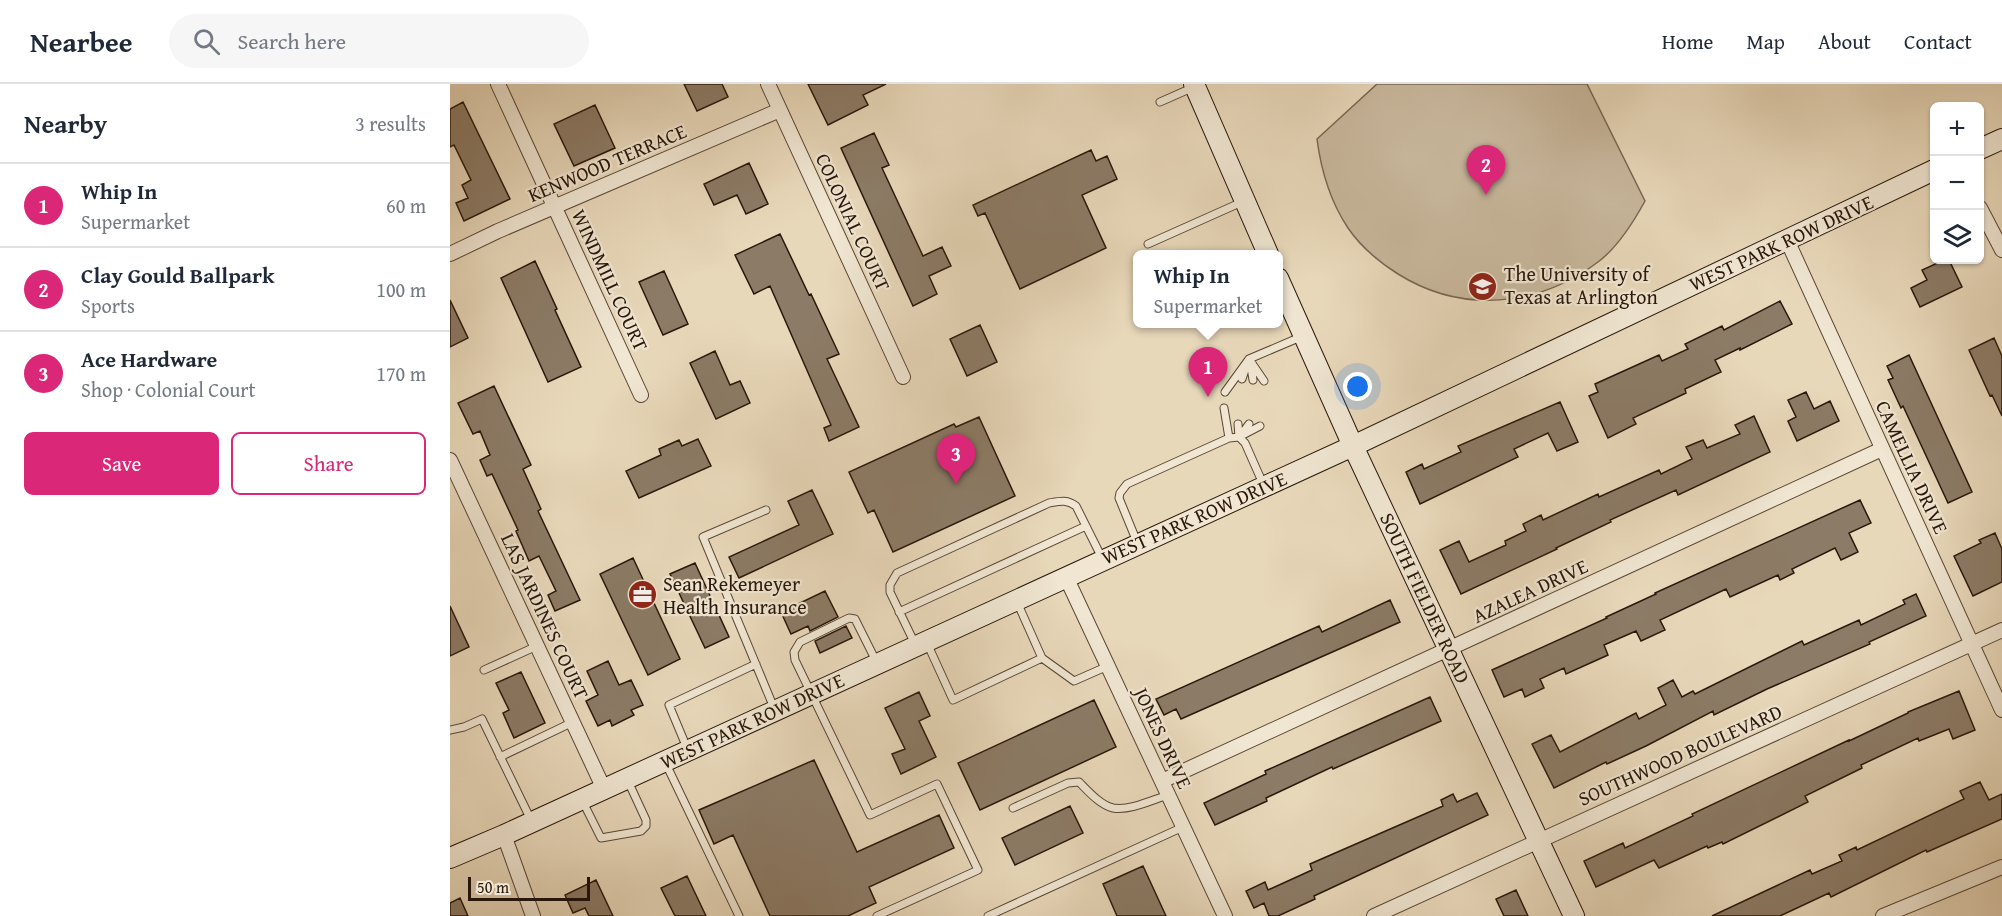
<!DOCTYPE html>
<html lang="en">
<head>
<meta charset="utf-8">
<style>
  :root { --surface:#fff; --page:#f6f6f7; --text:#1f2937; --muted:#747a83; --line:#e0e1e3; --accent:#db2777 }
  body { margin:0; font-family:"Gentium Book Plus",serif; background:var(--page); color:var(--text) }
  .controls { position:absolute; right:18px; top:18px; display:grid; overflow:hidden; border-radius:9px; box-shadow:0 2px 4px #0004 }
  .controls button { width:54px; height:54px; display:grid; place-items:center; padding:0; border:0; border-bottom:2px solid var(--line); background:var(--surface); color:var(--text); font:30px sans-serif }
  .scale { position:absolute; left:18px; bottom:15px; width:122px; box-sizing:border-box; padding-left:6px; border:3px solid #29170a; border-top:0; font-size:16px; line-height:21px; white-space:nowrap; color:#29170a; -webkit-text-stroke:4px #f0e6d2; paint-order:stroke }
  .you { position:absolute; left:908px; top:303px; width:21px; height:21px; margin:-15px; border:4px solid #fff; border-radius:50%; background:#1a73e8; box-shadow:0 0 0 9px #1a73e833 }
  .badge { display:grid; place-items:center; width:39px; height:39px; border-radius:50%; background:var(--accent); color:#fff; font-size:20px; font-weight:700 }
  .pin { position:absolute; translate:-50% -50px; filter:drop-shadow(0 2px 3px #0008) }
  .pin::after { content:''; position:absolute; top:32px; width:21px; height:18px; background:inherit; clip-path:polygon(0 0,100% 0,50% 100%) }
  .popup { position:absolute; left:683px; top:166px; width:150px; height:78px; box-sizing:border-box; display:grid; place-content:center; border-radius:9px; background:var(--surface); filter:drop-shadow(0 2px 4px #0005); font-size:20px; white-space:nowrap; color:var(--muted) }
  .popup b { font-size:22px; color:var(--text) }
  .popup::after { content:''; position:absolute; left:50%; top:100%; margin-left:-12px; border:12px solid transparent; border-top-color:var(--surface) }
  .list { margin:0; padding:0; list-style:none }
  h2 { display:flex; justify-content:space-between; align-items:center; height:78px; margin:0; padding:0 24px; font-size:26px }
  h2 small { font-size:20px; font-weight:400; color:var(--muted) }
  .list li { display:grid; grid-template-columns:39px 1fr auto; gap:18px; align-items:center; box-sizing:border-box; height:84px; padding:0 24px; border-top:2px solid var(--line) }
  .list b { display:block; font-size:22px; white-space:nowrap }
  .list p { margin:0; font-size:20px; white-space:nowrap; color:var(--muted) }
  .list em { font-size:20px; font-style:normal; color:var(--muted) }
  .actions { display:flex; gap:12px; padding:18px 24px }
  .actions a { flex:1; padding:14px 0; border:2px solid var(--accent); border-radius:9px; text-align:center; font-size:21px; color:var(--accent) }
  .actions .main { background:var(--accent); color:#fff }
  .icon { flex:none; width:33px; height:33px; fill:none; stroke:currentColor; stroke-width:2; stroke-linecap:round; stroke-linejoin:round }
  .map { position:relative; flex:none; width:1552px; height:832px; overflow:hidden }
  header { display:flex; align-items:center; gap:36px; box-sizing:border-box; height:84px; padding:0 30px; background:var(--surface); border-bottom:2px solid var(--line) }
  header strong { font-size:28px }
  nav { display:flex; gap:33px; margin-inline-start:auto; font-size:21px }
  .search { width:420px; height:54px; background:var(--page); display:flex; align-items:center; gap:15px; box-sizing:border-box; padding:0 21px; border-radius:33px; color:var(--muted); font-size:22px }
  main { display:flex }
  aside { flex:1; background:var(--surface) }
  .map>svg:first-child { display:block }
</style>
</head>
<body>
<header>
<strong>Nearbee</strong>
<div class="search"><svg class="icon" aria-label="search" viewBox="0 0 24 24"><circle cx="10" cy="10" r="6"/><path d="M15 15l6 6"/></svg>Search here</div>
<nav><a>Home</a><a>Map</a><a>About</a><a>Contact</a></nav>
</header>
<main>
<aside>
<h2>Nearby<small>3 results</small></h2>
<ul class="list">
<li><span class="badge">1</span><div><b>Whip In</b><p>Supermarket</p></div><em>60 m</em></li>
<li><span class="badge">2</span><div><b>Clay Gould Ballpark</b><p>Sports</p></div><em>100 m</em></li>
<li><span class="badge">3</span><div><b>Ace Hardware</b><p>Shop · Colonial Court</p></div><em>170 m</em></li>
</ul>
<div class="actions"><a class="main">Save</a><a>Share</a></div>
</aside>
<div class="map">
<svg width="1552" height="832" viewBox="0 0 1552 832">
  <rect width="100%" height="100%" fill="#e8d8ba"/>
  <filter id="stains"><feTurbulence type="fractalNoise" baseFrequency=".00333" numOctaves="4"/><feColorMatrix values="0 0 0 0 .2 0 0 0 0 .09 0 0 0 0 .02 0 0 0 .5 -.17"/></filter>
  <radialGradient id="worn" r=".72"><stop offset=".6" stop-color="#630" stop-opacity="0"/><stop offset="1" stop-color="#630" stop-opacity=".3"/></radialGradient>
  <path fill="#c8b79c" stroke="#786753" stroke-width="1.5" d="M927,0H1137L1195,117C1183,139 1168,163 1148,178C1088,223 1012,230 948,190C929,178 911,163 898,144C880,117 871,86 867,55Z"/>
  <path fill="#8c7b66" stroke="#29170a" stroke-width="1.5" d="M234,0H272L278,13L247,27Z
    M358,0H436L413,11L418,21L378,41Z
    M13,18L60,115L14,137L6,119L18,114L12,101L21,96L4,61L0,63V25Z
    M145,21L165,64L124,82L104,40Z
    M424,49L439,81L432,84L473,172L492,163L501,182L479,192L487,210L463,222L391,64Z
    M641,66L646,77L657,72L667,95L632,111L656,164L570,205L535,129L528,132L523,121Z
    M299,79L318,120L296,130L287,111L264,121L254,100Z
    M330,150L359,211L361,210L389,270L377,275L409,343L379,357L374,344L381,341L320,202L304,210L285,171Z
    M1494,176H1499L1512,203L1470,223L1461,204L1477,196L1472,186Z
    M85,177L107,225L105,226L131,283L98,298L51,194Z
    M214,187L238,240L213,251L189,198Z
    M0,216L18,254L0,263Z
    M1330,217L1342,240L1290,266V264L1265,276L1271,288L1235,305L1236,309L1183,334L1186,340L1158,354L1139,312L1148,308L1145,300L1209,271L1212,277L1238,265L1235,260L1272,242L1274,246Z
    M530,241L547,278L517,292L500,255Z
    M1544,254L1552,272V332L1542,311L1540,312L1519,266Z
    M265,267L280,301L290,297L300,319L266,335L240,279Z
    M1459,271L1522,408L1498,419L1453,322L1451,324L1438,296L1443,294L1437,282Z
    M44,302L81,381L73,385L91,425L88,427L130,516L105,527L98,511L106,507L89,472L79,477L66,447L68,446L42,390L37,392L30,376L40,371L30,347L23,350L8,319Z
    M1356,308L1364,325L1380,317L1389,337L1347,357L1338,337L1346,333L1338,316Z
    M1110,318L1128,358L1107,367L1098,349L1064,365L1068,373L970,420L956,388L972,380L974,385L1011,368L1008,362Z
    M1304,332L1320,368L1228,411L1226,406L1160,436L1161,438L1106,464L1107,465L1011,510L990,466L1009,457L1019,478L1056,461L1055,457L1076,447L1073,440L1091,431L1093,436L1148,410L1149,413L1209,386L1211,390L1242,375L1236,363L1253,356L1257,364L1290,350L1285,341Z
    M529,333L565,412L443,468L424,426L418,429L399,388L504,340L506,343Z
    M248,355L261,382L189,414L176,387L211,371L209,365L229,356L232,362Z
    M362,406L383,450L289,494L279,473L349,441L338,417Z
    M1410,416L1421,439L1399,449L1408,468L1391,476L1385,464L1342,485L1344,489L1330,496L1328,491L1280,513L1276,505L1210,536L1215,546L1191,557L1186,547L1154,561L1158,571L1116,590L1114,584L1090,595L1094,604L1075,613L1072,605L1054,613L1042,586L1157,534L1156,533L1206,510L1205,509Z
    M1545,449L1552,465V498L1523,512L1504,472L1531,459L1529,456Z
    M183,474L230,575L198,591L150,490Z
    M245,479L279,553L255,564L220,490Z
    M375,507L388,533L360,547L358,542L341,550L331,528Z
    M1466,510L1476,532L1419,558L1420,560L1317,605L1264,631L1263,627L1196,662L1157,680L1156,678L1104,704L1082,660L1101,651L1110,668L1186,629L1189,635L1216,621L1208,604L1223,596L1232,613L1243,607L1245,610L1352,557L1354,561L1409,536L1411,541L1455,520L1453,516Z
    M940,516L950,538L731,635L726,625L714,631L706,615L869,542L872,548Z
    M0,522L19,563L0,572Z
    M396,542L402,554L370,569L365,557Z
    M158,577L169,601L181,596L193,621L181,626L184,631L162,642L160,636L148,642L136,617L148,611L137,587Z
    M71,588L95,639L64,654L53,629L59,626L46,599Z
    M1509,607L1525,646L1503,655L1499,645L1469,657L1468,654L1411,681L1412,684L1355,712L1358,718L1273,760L1272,758L1258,764L1257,762L1209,784L1204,776L1146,803L1134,777L1173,759L1175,764L1243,732L1242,730L1399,656V657L1458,629V628Z
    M469,608L480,632L469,637L486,673L451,690L442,670L455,665L435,624Z
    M980,613L991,637L883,685L882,683L816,714L817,717L765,741L754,719L816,690L815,687Z
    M644,616L666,663L530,726L508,679Z
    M364,676L407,768L489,731L504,764L419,803L426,819L398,832H320L283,751L264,760L249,726Z
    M1530,698L1539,716L1552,710V735L1477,768L1476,766L1381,813L1379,809L1330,832H1262L1360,786L1362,790L1392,777L1389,771L1406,763L1407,766L1514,715L1510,707Z
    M1027,709L1038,731L864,812L865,815L828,832H819L814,819L804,824L796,807L815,798L818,806L862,786L860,780L993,722L991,716L1003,710L1007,718Z
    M620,722L633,749L565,781L552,754Z
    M693,782L716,832H667L653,800Z
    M237,792L256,832H225L211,804Z
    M146,796L163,832H139L135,824L123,829L115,811Z
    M1066,806L1078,832H1054L1046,815Z
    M10,814L18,832H0V819Z"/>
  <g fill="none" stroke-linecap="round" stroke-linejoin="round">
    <defs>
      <path id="lane" d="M710,18L744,3
        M698,160L792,118
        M799,275L814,297
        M800,277L803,296
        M792,295L796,283
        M775,308L799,275L853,252
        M774,324L779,354
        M788,340L789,353
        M791,351L799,340
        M789,353L810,342
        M316,426L253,453L324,624
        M687,458L669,414L670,409L677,400L779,354L789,353L795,359L814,402
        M449,528L636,442
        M477,559L503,616L592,574L567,518
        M465,560L440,508V501L447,489L599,419C610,417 617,415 626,422L652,474
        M592,574L624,597L658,582
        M427,579L405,535L399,534L350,558L344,568L345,576L420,731L487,700L528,786L427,832
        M34,586L87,562
        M0,646L14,643L32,635L81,736
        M237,664L219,621L306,580
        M50,673L123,638
        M216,680L289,832
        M133,718L151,754L191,747L196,742V736L177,695
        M563,724L618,699L629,698C638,707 650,721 663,724C680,727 702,716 718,711
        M538,832L733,743"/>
      <path id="street" d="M48,0L191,311
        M318,0L453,293
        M1530,124L1552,166
        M1337,156L1552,626
        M0,170L48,147L330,26
        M0,376L154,705
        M616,493L775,832
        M712,697L1432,365
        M54,751L83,832
        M924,832L1552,546
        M1433,832L1552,783"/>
      <path id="secondary" d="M744,0L818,170
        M1530,65L1552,55
        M828,194L903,362L1124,832
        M0,774L54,751L903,362L1484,86"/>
    </defs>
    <use href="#lane" stroke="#594736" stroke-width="9"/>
    <use href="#street" stroke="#594736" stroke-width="16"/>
    <use href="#secondary" stroke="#29170a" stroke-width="22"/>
    <use href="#lane" stroke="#f0e6d2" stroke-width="7"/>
    <use href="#street" stroke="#f0e6d2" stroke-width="14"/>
    <use href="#secondary" stroke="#f0e6d2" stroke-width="20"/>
  </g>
  <defs>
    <symbol id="university-disc" viewBox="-11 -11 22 22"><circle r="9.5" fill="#8f2418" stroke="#f0e6d2"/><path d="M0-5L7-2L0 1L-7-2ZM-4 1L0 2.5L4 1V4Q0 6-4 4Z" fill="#fff"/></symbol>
    <symbol id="office-disc" viewBox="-11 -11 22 22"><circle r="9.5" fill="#8f2418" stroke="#f0e6d2"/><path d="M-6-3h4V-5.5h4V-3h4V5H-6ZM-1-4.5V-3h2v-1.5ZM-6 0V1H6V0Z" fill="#fff"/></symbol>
  </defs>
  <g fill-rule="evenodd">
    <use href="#university-disc" x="1016" y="186" width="33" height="33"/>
    <use href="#office-disc" x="176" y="494" width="33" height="33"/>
  </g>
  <g text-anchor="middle" stroke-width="4.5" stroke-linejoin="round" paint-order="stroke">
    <g font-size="20" fill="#29170a" stroke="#f0e6d2">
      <text transform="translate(157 79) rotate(-23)" y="7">KENWOOD TERRACE</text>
      <text transform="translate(403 138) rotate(65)" y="7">COLONIAL COURT</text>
      <text transform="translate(1331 159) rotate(-25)" y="7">WEST PARK ROW DRIVE</text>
      <text transform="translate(160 196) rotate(65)" y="7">WINDMILL COURT</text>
      <text transform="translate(1462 383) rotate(65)" y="7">CAMELLIA DRIVE</text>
      <text transform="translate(744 434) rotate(-24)" y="7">WEST PARK ROW DRIVE</text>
      <text transform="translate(1080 507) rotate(-25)" y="7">AZALEA DRIVE</text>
      <text transform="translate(975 514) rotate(65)" y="7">SOUTH FIELDER ROAD</text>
      <text transform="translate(95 532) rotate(65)" y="7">LAS JARDINES COURT</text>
      <text transform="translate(302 637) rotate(-25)" y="7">WEST PARK ROW DRIVE</text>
      <text transform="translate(713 654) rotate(65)" y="7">JONES DRIVE</text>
      <text transform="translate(1230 671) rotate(-24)" y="7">SOUTHWOOD BOULEVARD</text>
    </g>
    <g font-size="20" fill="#29170a" stroke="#f0e6d2" text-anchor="start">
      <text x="1054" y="197">The University of<tspan x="1054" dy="23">Texas at Arlington</tspan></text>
      <text x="213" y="507">Sean Rekemeyer<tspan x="213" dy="23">Health Insurance</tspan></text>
    </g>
  </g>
  <rect width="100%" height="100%" filter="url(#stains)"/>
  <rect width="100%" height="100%" fill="url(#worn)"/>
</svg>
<div class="controls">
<button>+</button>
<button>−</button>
<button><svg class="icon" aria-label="layers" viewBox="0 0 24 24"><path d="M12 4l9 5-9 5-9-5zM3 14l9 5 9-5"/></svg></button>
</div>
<div class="scale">50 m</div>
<div class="you"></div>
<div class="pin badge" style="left:758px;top:313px">1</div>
<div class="popup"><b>Whip In</b>Supermarket</div>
<div class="pin badge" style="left:1036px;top:111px">2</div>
<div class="pin badge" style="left:506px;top:400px">3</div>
</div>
</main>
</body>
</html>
